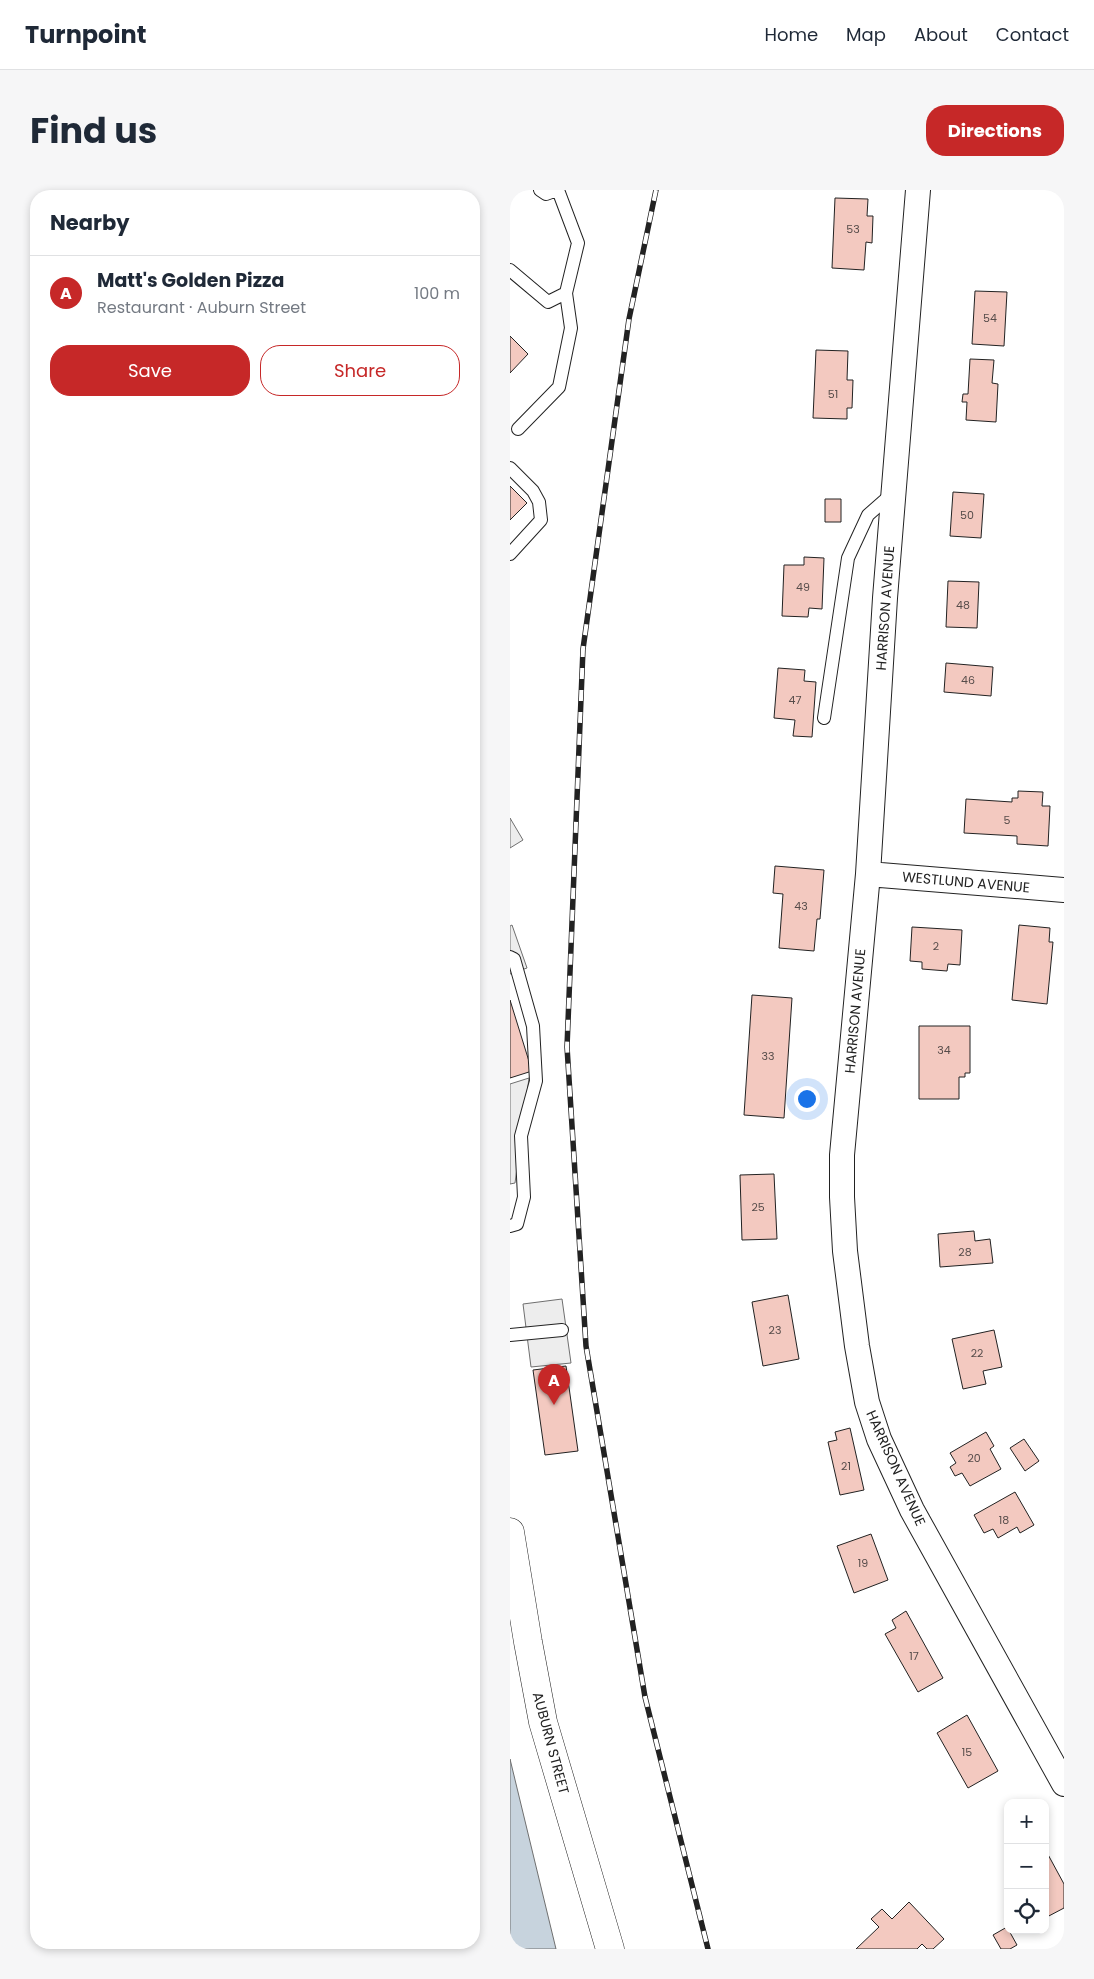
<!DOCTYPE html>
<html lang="en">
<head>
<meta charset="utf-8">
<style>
  :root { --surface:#fff; --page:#f6f6f7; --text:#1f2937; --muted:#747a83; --line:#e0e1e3; --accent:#c62828 }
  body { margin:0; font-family:Poppins,sans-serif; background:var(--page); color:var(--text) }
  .controls { position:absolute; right:15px; bottom:15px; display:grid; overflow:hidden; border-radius:10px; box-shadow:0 2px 8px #0003 }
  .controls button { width:45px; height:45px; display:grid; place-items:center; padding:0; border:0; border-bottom:1px solid var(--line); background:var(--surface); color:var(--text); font:25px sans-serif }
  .you { position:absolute; left:296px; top:908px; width:18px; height:18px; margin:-12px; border:4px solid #fff; border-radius:50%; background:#1a73e8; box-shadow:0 0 0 8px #1a73e833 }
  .badge { display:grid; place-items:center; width:32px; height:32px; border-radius:50%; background:var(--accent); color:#fff; font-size:16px; font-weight:700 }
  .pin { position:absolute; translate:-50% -41px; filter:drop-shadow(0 1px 2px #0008) }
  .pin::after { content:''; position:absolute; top:26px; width:18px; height:15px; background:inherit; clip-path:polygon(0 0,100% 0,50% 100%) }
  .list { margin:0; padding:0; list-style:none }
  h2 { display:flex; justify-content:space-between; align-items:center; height:65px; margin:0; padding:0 20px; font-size:21px }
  h2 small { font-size:16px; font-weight:400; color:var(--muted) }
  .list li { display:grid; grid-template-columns:32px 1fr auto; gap:15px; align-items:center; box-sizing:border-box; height:75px; padding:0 20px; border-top:1px solid var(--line) }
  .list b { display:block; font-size:19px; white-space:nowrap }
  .list p { margin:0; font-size:16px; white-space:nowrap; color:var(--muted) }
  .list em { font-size:16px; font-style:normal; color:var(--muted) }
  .actions { display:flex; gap:10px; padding:15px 20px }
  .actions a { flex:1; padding:11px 0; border:1px solid var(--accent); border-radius:20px; text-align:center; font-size:18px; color:var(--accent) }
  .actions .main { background:var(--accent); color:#fff }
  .icon { flex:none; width:28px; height:28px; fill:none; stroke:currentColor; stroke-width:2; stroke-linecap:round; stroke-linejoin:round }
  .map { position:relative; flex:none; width:554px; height:1759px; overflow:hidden; border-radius:20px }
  header { display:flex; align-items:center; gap:30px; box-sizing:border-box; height:70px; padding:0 25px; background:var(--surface); border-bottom:1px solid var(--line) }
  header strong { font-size:24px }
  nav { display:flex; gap:28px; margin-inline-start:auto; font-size:18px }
  .intro { display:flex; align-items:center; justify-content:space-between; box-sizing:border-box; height:120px; padding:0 30px }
  h1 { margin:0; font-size:35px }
  .button { padding:12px 22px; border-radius:20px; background:var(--accent); color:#fff; font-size:18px; font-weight:700 }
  main { display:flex; gap:30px; padding:0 30px }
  aside { flex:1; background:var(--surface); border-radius:20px; box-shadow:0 2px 8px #0003 }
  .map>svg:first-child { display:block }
</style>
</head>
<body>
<header>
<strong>Turnpoint</strong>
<nav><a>Home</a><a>Map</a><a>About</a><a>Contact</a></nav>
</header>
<div class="intro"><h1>Find us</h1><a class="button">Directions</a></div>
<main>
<aside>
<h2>Nearby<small></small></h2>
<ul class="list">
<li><span class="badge">A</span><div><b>Matt's Golden Pizza</b><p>Restaurant · Auburn Street</p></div><em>100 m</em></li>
</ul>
<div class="actions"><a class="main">Save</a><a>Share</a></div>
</aside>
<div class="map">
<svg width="554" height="1759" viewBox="0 0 554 1759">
  <rect width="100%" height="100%" fill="#fff"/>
  <path fill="#ededed" stroke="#6f6f6f" d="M0,628L13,650L0,658Z
    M2,735L17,778L0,784V736Z
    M19,888L5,993L0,994V894Z
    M52,1109L61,1173L21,1177L13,1114Z"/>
  <path fill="#c7d3dd" stroke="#6f6f6f" d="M0,1569L46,1759H0Z"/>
  <path fill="#f3c9c0" stroke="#222" d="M325,8L358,9L357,26H363L362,53L356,52L354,80L322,78Z
    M465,101L497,102L494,156L462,154Z
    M0,146L18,164L0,183Z
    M306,160L338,161L337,190H343L342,218H337V229L303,228Z
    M460,169L484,170L482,193L488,194L486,232L456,230L457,212H452L453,204H458Z
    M0,296L17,313L0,330Z
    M443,302L474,304L471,348L440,346Z
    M315,309H331V332H315Z
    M294,367L314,368L312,419L299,418L298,427L272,426L274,375H294Z
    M438,391L469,392L467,438L436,437Z
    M436,473L483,477L481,506L434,502Z
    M268,478L295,480L294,491L306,492L302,547L283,546L285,530L264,528Z
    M508,601L533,602L532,616H540L538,656L507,654V646L454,643L456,609L502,612V608H508Z
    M265,676L314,680L310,729H307L304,761L269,758L273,704L263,703Z
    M509,735L540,738L539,752H543L537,814L502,810Z
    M402,737L452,740L450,775L438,774L437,781L412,779V772L400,771Z
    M242,805L282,808L274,928L234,925Z
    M0,810L22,881L0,888Z
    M409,836H460V883H455V887H449V909H409Z
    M264,984L267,1049L232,1050L230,985Z
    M464,1041L465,1051L480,1049L483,1073L430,1077L428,1044Z
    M278,1105L289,1169L253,1176L242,1112Z
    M484,1140L492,1177L473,1181L476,1194L453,1199L442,1149Z
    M56,1176L68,1261L35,1265L23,1180Z
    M340,1238L354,1300L330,1305L318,1252L327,1250L325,1242Z
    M476,1242L484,1256L480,1259L491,1279L460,1296L452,1283L445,1286L440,1277L446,1273L440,1263Z
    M514,1249L529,1271L515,1281L500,1258Z
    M505,1302L524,1335L510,1343L507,1337L488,1348L483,1339L474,1343L464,1325Z
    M361,1344L378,1390L344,1403L327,1356Z
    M396,1421L433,1488L408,1502L375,1444L386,1438L382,1430Z
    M457,1525L488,1581L458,1598L427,1543Z
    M535,1659L554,1694V1718L535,1728Z
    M399,1712L434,1749L423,1759H417L412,1754L407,1759H346L369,1737L361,1729L372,1719L382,1729Z
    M497,1737L507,1755L500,1759H491L483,1745Z"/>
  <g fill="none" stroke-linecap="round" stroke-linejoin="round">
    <defs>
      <path id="lane" d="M30,0L36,4L47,0
        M0,80L38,112L56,103L68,53L48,0
        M8,239L49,197L61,138L56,103
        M0,278L23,301L29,312L31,330L0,364
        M314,528L338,368L358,325L383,303
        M0,767L4,769L23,836L26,891L11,946L14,1007L7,1034L0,1036
        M0,1145L52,1140"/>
      <path id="street" d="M408,0L375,408L358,684L332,965V1007L335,1061L347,1156L357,1212L369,1249L402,1320L554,1594
        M358,684L554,700"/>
      <path id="secondary" d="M0,1342L18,1452L33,1532L100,1759"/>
    </defs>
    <use href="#lane" stroke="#222" stroke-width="14"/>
    <use href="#street" stroke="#222" stroke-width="26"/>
    <use href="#secondary" stroke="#222" stroke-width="29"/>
    <use href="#lane" stroke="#fff" stroke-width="12"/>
    <use href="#street" stroke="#fff" stroke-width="24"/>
    <use href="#secondary" stroke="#fff" stroke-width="28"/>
    <defs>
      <path id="rail" d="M146,0L119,129L73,459L57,857L76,1156L135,1507L198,1759"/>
    </defs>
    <use href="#rail" stroke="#222" stroke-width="5.5"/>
    <use href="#rail" stroke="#fff" stroke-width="4" stroke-dasharray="11" stroke-linecap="butt"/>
  </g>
  <g text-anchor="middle" stroke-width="4" stroke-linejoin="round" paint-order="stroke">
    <g font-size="11" fill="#564c4a">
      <text x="343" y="43">53</text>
      <text x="480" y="132">54</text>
      <text x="323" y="208">51</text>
      <text x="457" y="329">50</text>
      <text x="293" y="401">49</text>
      <text x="453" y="419">48</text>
      <text x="458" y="494">46</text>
      <text x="285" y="514">47</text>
      <text x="497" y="634">5</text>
      <text x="291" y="720">43</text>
      <text x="426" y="760">2</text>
      <text x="434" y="864">34</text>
      <text x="258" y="870">33</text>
      <text x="248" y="1021">25</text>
      <text x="455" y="1066">28</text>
      <text x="265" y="1144">23</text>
      <text x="467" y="1167">22</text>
      <text x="464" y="1272">20</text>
      <text x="336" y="1280">21</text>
      <text x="494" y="1334">18</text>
      <text x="353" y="1377">19</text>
      <text x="404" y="1470">17</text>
      <text x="457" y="1566">15</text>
    </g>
    <g font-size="14" fill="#222" stroke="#fff">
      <text transform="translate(375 418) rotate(-86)" y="5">HARRISON AVENUE</text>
      <text transform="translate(456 692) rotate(5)" y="5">WESTLUND AVENUE</text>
      <text transform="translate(345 821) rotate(-85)" y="5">HARRISON AVENUE</text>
      <text transform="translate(386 1278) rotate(66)" y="5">HARRISON AVENUE</text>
      <text transform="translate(41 1553) rotate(75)" y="5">AUBURN STREET</text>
    </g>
  </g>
</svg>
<div class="controls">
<button>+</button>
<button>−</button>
<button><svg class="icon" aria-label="locate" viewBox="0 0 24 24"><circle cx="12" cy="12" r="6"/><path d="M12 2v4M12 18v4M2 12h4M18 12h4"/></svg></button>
</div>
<div class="you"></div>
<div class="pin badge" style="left:44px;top:1215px">A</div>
</div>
</main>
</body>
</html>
